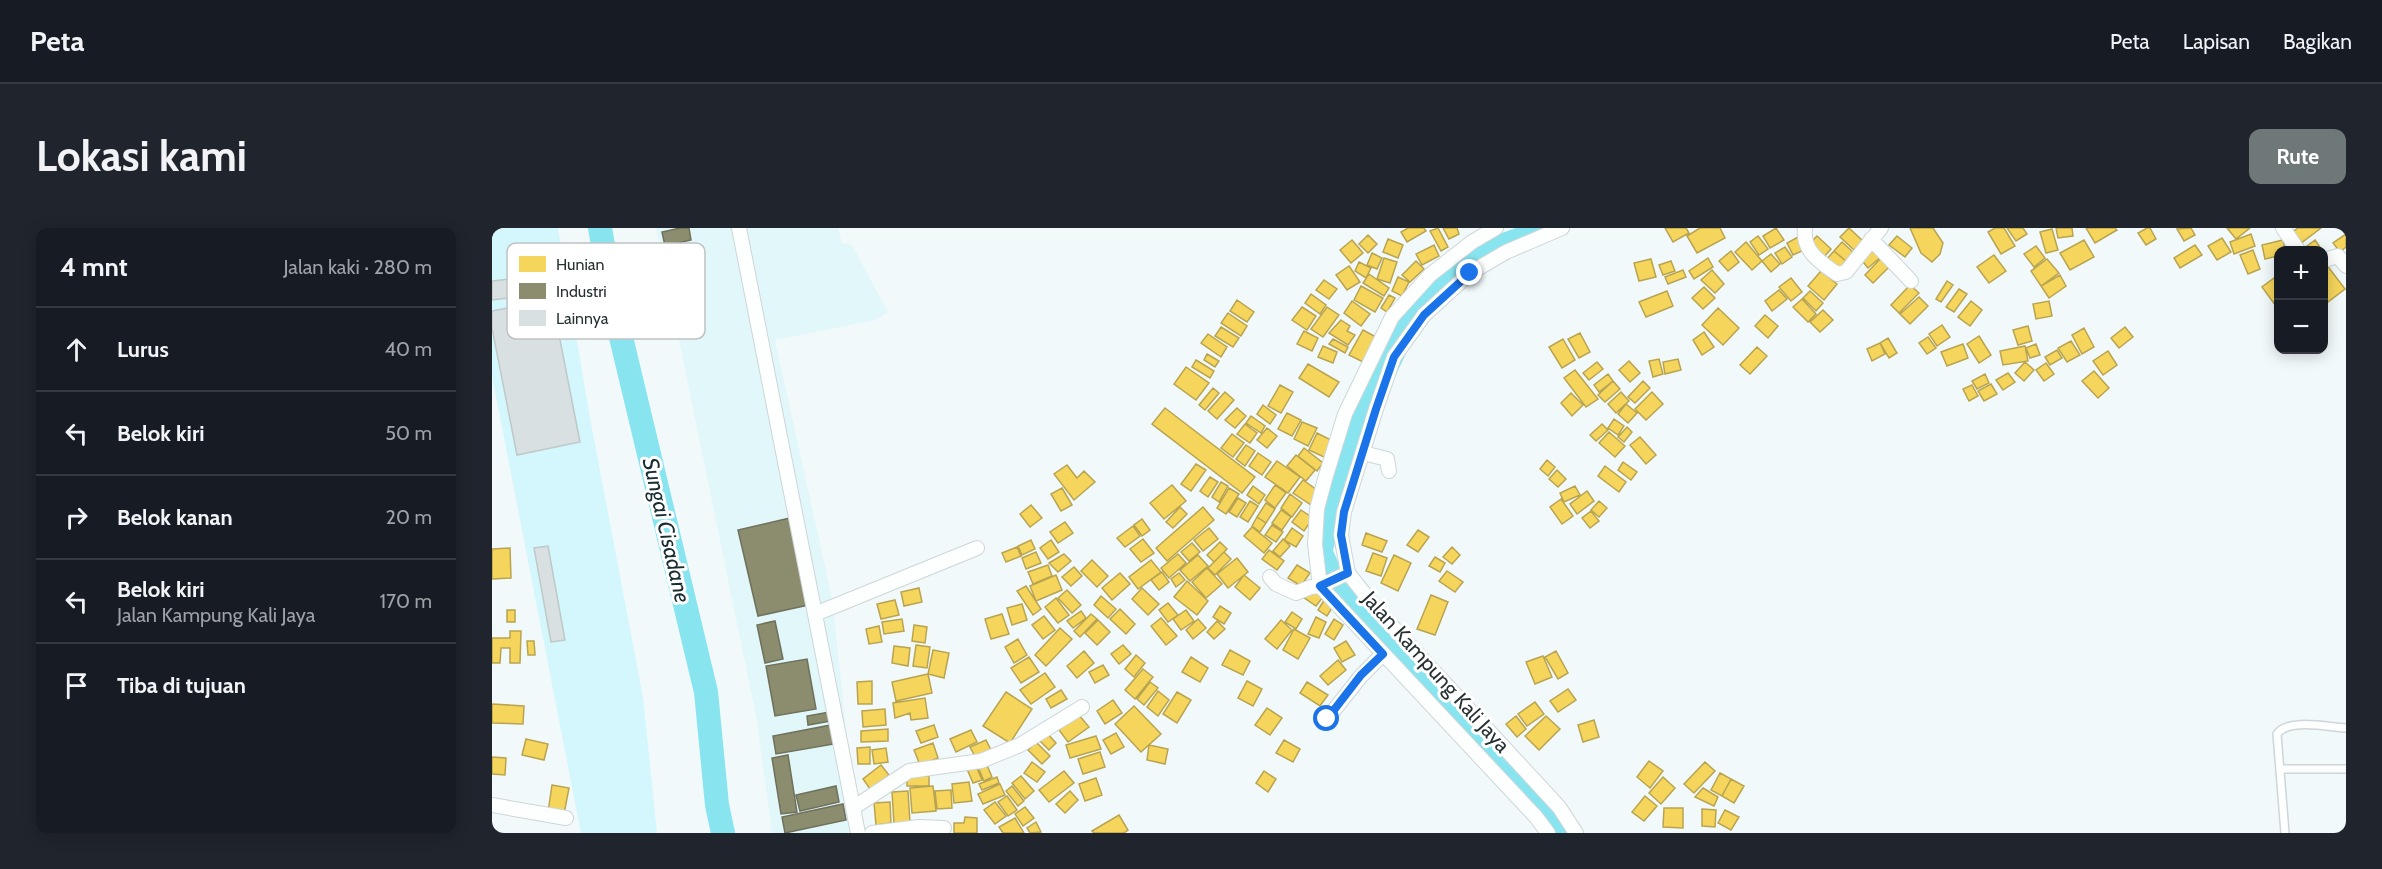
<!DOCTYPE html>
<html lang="id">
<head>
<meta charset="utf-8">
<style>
  :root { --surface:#171b24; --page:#20242c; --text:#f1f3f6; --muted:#9ea1a6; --line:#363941; --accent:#6f7879 }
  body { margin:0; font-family:Cabin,sans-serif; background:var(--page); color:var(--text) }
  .controls { position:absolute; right:18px; top:18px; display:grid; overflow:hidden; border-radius:12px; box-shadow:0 3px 15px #0003 }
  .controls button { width:54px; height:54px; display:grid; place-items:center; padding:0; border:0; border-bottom:2px solid var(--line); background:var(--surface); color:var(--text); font:30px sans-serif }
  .stop { position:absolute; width:18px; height:18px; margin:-14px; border:4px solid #1a73e8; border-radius:50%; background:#fff }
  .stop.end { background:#1a73e8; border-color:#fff; box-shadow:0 2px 6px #0008 }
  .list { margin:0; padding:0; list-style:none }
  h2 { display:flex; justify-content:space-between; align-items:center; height:78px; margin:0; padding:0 24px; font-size:26px }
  h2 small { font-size:20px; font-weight:400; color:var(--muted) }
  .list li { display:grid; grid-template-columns:39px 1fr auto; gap:18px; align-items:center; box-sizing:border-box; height:84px; padding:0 24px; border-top:2px solid var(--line) }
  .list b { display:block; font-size:22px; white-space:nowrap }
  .list p { margin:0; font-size:20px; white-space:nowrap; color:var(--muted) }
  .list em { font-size:20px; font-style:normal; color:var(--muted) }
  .icon { flex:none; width:33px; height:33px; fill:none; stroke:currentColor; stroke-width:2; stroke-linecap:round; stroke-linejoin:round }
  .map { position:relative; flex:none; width:1854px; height:605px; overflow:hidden; border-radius:12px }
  header { display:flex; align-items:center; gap:36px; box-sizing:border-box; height:84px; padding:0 30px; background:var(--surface); border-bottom:2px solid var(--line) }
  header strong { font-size:28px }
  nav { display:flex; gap:33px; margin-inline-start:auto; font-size:21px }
  .intro { display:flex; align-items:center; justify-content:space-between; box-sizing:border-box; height:144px; padding:0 36px }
  h1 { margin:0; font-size:42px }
  .button { padding:15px 27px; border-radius:12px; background:var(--accent); color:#fff; font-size:21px; font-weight:700 }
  main { display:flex; gap:36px; padding:0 36px }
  aside { flex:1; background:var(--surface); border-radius:12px; box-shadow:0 3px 15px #0003 }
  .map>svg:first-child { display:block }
</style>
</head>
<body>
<header>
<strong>Peta</strong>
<nav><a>Peta</a><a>Lapisan</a><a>Bagikan</a></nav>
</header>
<div class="intro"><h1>Lokasi kami</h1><a class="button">Rute</a></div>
<main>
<aside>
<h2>4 mnt<small>Jalan kaki · 280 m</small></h2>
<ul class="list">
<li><svg class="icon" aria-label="ahead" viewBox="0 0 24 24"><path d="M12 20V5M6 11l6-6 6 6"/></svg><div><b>Lurus</b></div><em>40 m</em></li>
<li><svg class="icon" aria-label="left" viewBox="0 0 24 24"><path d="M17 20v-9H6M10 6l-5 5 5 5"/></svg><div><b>Belok kiri</b></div><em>50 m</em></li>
<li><svg class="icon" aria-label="right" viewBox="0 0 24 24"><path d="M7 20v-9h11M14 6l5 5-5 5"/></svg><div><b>Belok kanan</b></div><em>20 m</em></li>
<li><svg class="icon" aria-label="left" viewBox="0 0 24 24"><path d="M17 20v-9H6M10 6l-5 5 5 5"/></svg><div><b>Belok kiri</b><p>Jalan Kampung Kali Jaya</p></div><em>170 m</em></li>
<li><svg class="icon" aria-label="arrive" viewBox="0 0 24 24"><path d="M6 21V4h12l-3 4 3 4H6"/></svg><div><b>Tiba di tujuan</b></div></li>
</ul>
</aside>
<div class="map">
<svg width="1854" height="605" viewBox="0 0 1854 605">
  <rect width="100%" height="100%" fill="#f2f9fa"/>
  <path fill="#e2f7f9" d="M164,0H346L350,15L360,17L396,84L384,92L283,112L340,370L365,605H280L265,493Z"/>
  <path fill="#d3f7fc" d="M0,0H66L98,190L151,469L165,605H89L0,148Z"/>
  <path fill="#f6d55c" stroke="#b8a450" stroke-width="1.5" d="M916,0H932L934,3L915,14L909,4Z
    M946,0L956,19L949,23L938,3Z
    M951,0H965L967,6L957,11Z
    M1173,0H1194L1197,5L1181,14Z
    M1208,0H1228L1233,10L1205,25L1195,8Z
    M1284,0L1292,12L1278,20L1271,8Z
    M1357,0L1371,13L1362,22L1348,9Z
    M1418,0H1441L1451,15L1448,26L1440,34L1429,25Z
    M1503,0H1512L1523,18L1509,26L1496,4Z
    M1515,0H1531L1535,6L1524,13Z
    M1564,0H1580L1581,8L1566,10Z
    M1594,0H1623L1625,2L1603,15Z
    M1655,0H1658L1664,11L1654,17L1646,5Z
    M1699,0L1703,7L1692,13L1685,1Z
    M1735,0H1758L1744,11Z
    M1806,0H1829L1808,16L1799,5Z
    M1560,1L1566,22L1554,25L1548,4Z
    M1759,6L1763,18L1742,26L1738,14Z
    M1854,6V19L1848,24L1841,15Z
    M876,7L885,16L876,25L867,16Z
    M1266,8L1276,21L1267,27L1258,14Z
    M1325,8L1339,21L1331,30L1317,16Z
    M1405,8L1420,20L1413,29L1397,17Z
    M1306,9L1312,22L1301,27L1295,15Z
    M1730,10L1739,24L1725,32L1716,18Z
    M896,11L911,17L906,30L891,24Z
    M860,12L871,25L859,35L848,22Z
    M1592,12L1602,29L1578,42L1568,25Z
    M1791,12L1793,22H1786V28L1773,31L1770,17Z
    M1823,12L1830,22H1812L1811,21Z
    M1254,14L1270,33L1260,42L1243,24Z
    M1350,14L1362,25L1355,34L1342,23Z
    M942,17L947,28L930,37L924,26Z
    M1703,17L1710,27L1688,40L1682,30Z
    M1382,18L1390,28L1376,40L1368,30Z
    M1544,18L1553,30L1542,39L1532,26Z
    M1293,19L1300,29L1290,36L1283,25Z
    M1761,22L1768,41L1756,46L1748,27Z
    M1239,23L1247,34L1236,43L1227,33Z
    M1342,23L1355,34L1347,43L1334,32Z
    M880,25L890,30L885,41L875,37Z
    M1279,26L1288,36L1279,44L1270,33Z
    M1502,27L1514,43L1497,55L1485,39Z
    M892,30L905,34L898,55L885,51Z
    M1216,30L1221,39L1202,51L1197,43Z
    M1389,30L1398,38L1381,55L1373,47Z
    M1159,31L1164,49L1147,53L1142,35Z
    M1555,31L1567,45L1549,58L1539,43Z
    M924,33L932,41L918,54L910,47Z
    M1179,33L1183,43L1171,47L1167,37Z
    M867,34L879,40L874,50L863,43Z
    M1834,36L1853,61L1832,77V37Z
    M857,38L868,54L855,62L844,47Z
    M1191,42L1194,49L1176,56L1173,49Z
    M1220,42L1232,56L1223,65L1209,52Z
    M1329,43L1345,56L1332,72L1316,58Z
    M877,46L897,60L892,68L871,55Z
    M1568,47L1574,58L1557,70L1549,58Z
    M1786,47V81L1770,59Z
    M906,49L917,54L910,68L900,63Z
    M1299,50L1310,64L1299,73L1287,59Z
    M832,52L845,61L837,71L824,62Z
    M1455,53L1461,57L1449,74L1444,71Z
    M1418,57L1427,65L1407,85L1399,77Z
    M869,58L891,70L883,84L862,72Z
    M1212,59L1223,70L1211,81L1200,70Z
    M1467,61L1475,66L1462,84L1454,79Z
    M1287,62L1295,71L1280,83L1273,73Z
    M1175,63L1181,78L1154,89L1147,74Z
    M1318,63L1331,75L1324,83L1311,70Z
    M819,66L834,77L828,86L813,75Z
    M897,67L903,70L895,84L889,80Z
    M1427,69L1436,78L1418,96L1408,86Z
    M1310,71L1324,86L1316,94L1301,79Z
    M745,72L762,84L755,94L738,83Z
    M860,73L878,86L869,98L852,85Z
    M1479,73L1490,82L1478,98L1466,89Z
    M1557,73L1560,88L1544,91L1541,76Z
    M810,79L824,88L815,102L800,92Z
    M835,79L847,87L831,109L819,101Z
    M1226,80L1247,100L1231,117L1210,97Z
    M1331,82L1341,92L1328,104L1318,94Z
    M736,85L755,98L749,108L729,95Z
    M1273,87L1286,98L1276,110L1263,98Z
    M849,92L858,98L855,103L863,107L856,117L837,105Z
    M1450,97L1458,109L1445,118L1437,106Z
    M1536,98L1540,113L1526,117L1521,102Z
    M729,99L747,110L741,119L723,108Z
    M1633,99L1641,109L1627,120L1619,110Z
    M1592,100L1602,119L1590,126L1580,107Z
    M871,102L884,109L871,134L857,127Z
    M812,103L826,110L820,123L805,116Z
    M1212,104L1222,119L1210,127L1201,112Z
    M1088,105L1098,124L1087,130L1076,111Z
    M716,106L735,119L729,129L709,115Z
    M1487,108L1499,127L1487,135L1475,116Z
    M1436,109L1444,120L1435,126L1427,115Z
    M1396,110L1405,125L1397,130L1388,115Z
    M841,111L856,119L853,125L837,116Z
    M1071,111L1083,132L1070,140L1057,119Z
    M1579,113L1588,127L1575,134L1566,120Z
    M1388,115L1393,126L1380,133L1375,121Z
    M1471,116L1476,130L1455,138L1449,124Z
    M1544,116L1548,127L1538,130L1534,120Z
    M831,118L845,124L841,135L826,129Z
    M1533,118L1536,133L1511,137L1508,123Z
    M1265,119L1275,128L1258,146L1248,137Z
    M1565,122L1570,130L1558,137L1553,129Z
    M1616,123L1625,137L1611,147L1601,133Z
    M715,126L727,133L723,139L712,132Z
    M1167,131L1171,146L1161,149L1157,133Z
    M1186,131L1189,142L1173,146L1171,134Z
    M704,132L722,143L718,150L700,139Z
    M1137,133L1148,145L1138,154L1127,142Z
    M1105,134L1111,141L1097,152L1091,145Z
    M1533,134L1542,142L1532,153L1523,145Z
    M1554,135L1562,146L1552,153L1544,142Z
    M816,136L847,154L837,169L807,150Z
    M694,139L717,155L704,172L682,156Z
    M1083,142L1106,171L1094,179L1072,150Z
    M1602,143L1617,160L1606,170L1590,153Z
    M1516,145L1523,154L1511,162L1504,152Z
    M1116,146L1121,153L1107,164L1102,157Z
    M1493,146L1497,155L1485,161L1480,153Z
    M1121,153L1128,161L1113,174L1106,167Z
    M1151,153L1158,160L1143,175L1136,169Z
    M1499,156L1505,166L1492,173L1486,163Z
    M788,157L801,164L789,185L776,178Z
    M1480,157L1486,168L1477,173L1471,161Z
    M721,160L727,165L713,182L707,177Z
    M733,164L742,172L725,191L716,183Z
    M1129,164L1137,173L1124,185L1116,176Z
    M1160,164L1171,176L1154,192L1143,181Z
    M1079,165L1091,177L1080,188L1069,175Z
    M1134,176L1145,185L1136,195L1126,186Z
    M771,177L784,187L778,196L765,186Z
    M673,180L763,249L750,265L660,196Z
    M745,180L754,188L743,200L733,192Z
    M795,185L809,192L800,208L786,201Z
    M759,188L773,198L769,205L754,195Z
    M1122,191L1132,198L1126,207L1116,200Z
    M810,194L825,200L816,218L802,211Z
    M753,196L765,205L758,215L745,206Z
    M1110,196L1116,202L1104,213L1098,207Z
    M1135,199L1140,204L1132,214L1126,209Z
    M775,200L785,208L775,220L765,212Z
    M1117,204L1133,218L1123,229L1107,215Z
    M825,205L841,213L834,230L817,222Z
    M740,206L752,215L741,229L729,220Z
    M1148,209L1164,227L1154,236L1138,217Z
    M754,217L763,223L753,238L744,231Z
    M812,220L831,235L825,243L806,228Z
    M766,225L779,234L770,247L757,238Z
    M804,227L823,242L814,253L795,238Z
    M1055,232L1063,239L1056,248L1048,241Z
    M785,233L808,249L796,265L773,249Z
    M1131,234L1145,244L1139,252L1126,242Z
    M704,236L714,242L699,263L689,256Z
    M575,237L585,250L592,243L603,254L582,272L562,246Z
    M1113,238L1134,254L1127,264L1106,248Z
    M1065,242L1074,251L1066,259L1057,251Z
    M718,249L726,254L716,269L708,263Z
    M811,252L828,264L819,277L801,265Z
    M729,254L736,258L727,274L720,269Z
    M680,257L694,273L672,291L658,275Z
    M783,257L794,265L783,280L773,272Z
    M761,258L773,267L767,276L755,267Z
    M1083,258L1088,267L1072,274L1068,265Z
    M570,260L580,277L569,283L559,266Z
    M737,260L747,266L734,286L725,280Z
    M1095,263L1102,273L1085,286L1078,276Z
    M798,266L810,275L800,289L789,280Z
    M746,270L754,275L745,289L737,284Z
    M1069,271L1081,288L1070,296L1058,279Z
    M758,273L766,278L756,294L748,289Z
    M1107,273L1115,280L1107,289L1099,282Z
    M774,275L783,281L774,295L765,289Z
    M539,277L550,290L538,299L528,286Z
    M688,279L695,286L681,300L674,294Z
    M711,279L722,292L675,333L664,320Z
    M789,282L799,289L790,302L780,295Z
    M809,282L821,290L812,303L800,294Z
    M1099,283L1107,293L1098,300L1090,290Z
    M765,289L774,295L768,304L760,298Z
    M650,291L658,302L650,308L642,297Z
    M573,294L581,305L566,315L558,304Z
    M780,297L791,304L784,314L773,307Z
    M641,298L648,308L633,319L625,310Z
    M760,299L780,315L772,325L752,308Z
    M717,300L726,311L711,323L702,312Z
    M800,300L811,308L804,319L792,312Z
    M926,302L937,309L926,324L915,317Z
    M874,305L895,313L890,324L870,317Z
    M651,311L662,325L649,334L638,321Z
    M791,311L798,318L788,329L781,323Z
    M539,312L543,321L530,327L526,318Z
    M559,312L567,324L556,331L548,320Z
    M728,314L735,321L722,334L715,327Z
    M700,315L708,324L697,333L689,324Z
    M525,319L529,328L514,334L510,325Z
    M960,319L968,327L960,336L951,329Z
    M18,320L19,350L0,351V321Z
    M777,322L792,333L785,342L770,331Z
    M544,324L549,335L534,341L530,330Z
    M732,324L739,331L723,347L716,340Z
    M881,325L895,330L889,348L874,343Z
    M572,326L579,333L566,344L557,335Z
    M686,326L694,335L677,350L669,340Z
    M706,327L716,338L698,353L688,342Z
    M902,327L919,335L906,363L889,355Z
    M943,329L953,335L948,344L937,338Z
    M745,330L756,344L736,360L725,346Z
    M600,332L616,348L605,359L589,343Z
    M659,332L669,344L646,361L637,349Z
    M556,337L560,348L541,356L536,344Z
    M805,337L818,345L809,358L796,350Z
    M582,339L590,348L579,358L570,349Z
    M715,340L730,356L714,370L700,354Z
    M955,343L971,354L963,364L947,353Z
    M670,344L677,354L667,362L659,352Z
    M628,345L638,356L620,372L610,360Z
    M687,345L693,352L684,359L679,351Z
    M564,347L570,362L544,373L538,358Z
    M752,347L768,360L758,372L743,359Z
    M695,353L716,373L705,387L682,369Z
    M534,358L549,381L541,387L525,363Z
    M427,360L430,374L412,378L409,364Z
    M650,360L667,376L656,387L640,371Z
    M818,360L831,369L824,378L811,369Z
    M575,362L589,377L580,385L566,370Z
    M939,367L956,374L943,407L925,401Z
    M609,368L624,381L616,390L602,377Z
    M834,369L843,375L835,388L826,382Z
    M564,370L577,387L566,395L553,379Z
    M403,372L407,387L389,391L385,376Z
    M676,375L686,387L676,394L667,382Z
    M530,376L535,392L520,397L515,380Z
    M728,378L739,385L732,396L721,389Z
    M628,381L643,396L634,406L618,391Z
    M15,382H23V394H15Z
    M694,382L702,393L689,402L681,391Z
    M589,383L594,390L581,400L575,393Z
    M800,384L810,391L804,401L793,394Z
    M510,386L517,406L499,411L493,391Z
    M599,386L605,391L588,409L582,403Z
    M552,388L563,402L551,411L540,397Z
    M824,389L834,394L827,410L816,406Z
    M669,390L685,408L674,417L659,398Z
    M410,391L412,403L392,406L390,394Z
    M706,391L714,400L701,411L694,402Z
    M842,391L851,397L842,412L833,406Z
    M606,392L618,404L605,417L593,405Z
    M789,392L800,402L785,421L773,411Z
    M725,393L733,401L722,411L715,404Z
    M422,397L435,399L433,415L420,413Z
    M387,398L390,414L377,416L374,401Z
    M568,400L580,411L554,438L543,427Z
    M802,401L818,410L806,431L791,422Z
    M18,403H29L28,435H18V420H9L8,435H0V410H18Z
    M526,411L535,427L522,435L513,419Z
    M35,413H42L43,427H36Z
    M854,413L863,427L850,434L842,420Z
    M424,417L438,419L435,440L421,438Z
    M631,417L639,426L627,436L619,426Z
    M402,418L418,420L416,438L400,435Z
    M441,422L457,425L452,450L436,446Z
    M738,422L758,433L751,447L730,437Z
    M592,423L602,435L585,450L575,438Z
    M1064,423L1076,445L1066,451L1053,429Z
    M644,427L653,435L642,449L633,441Z
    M1051,428L1060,449L1043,456L1034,434Z
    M537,429L547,444L529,455L519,440Z
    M699,429L716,440L708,454L690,444Z
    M846,432L854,442L836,457L828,448Z
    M611,437L617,447L603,455L597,444Z
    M651,441L661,449L643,471L633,462Z
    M553,445L563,459L539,476L528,462Z
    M436,446L440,465L404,473L400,454Z
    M380,453V476H366L365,454Z
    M755,453L770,461L761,478L746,470Z
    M658,454L666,460L652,477L645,471Z
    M815,454L836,467L828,478L808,465Z
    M1076,461L1084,472L1066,484L1058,473Z
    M569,462L575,471L559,480L554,471Z
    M666,463L677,472L666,488L655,479Z
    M514,464L540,481L518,515L491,498Z
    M685,464L699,472L685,495L671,486Z
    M433,470L436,490L419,492L418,485L403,490L401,475Z
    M621,472L630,485L613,496L605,483Z
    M1043,474L1052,486L1035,498L1026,486Z
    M0,476L32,478L31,496L0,495Z
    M642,478L669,506L649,524L623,496Z
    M775,480L790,490L778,507L763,497Z
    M393,481L394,497L371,499L370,483Z
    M587,487L597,499L576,514L567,502Z
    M1024,488L1034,501L1025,509L1014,496Z
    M1054,488L1068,501L1047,522L1033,508Z
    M1102,492L1107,509L1091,514L1086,497Z
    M442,497L446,509L429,515L424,503Z
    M396,501V513L369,514V503Z
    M479,502L485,514L464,524L458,511Z
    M554,504L564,515L557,522L546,511Z
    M624,505L632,519L619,526L611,512Z
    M604,508L609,521L578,530L574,517Z
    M34,511L56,516L52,532L30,527Z
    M494,512L499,522L484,530L478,519Z
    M792,512L808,521L801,534L784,525Z
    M544,514L558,528L550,536L536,522Z
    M441,515L446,530L428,537L422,522Z
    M657,517L676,521L673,536L655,532Z
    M378,519V536H366L365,520Z
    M394,520L396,534L382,536L380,522Z
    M608,524L613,539L591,546L586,531Z
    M0,529L14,530L13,547L0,546Z
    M1157,533L1171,543L1158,560L1145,549Z
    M540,534L553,544L545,554L532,545Z
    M1213,534L1223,543L1202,565L1192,556Z
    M494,535L500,549L492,553L486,539Z
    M389,537L397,547L378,561L371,551Z
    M484,538L490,552L481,555L475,541Z
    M572,543L582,555L557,574L547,562Z
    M772,543L784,551L776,564L764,555Z
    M1228,545L1239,551L1230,568L1219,562Z
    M437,548V558H415V549Z
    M529,548L542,563L533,571L520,555Z
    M505,549L507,555L490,562L487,556Z
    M1171,549L1183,560L1169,576L1157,565Z
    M604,550L610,567L593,573L587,556Z
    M1239,551L1252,558L1242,575L1230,568Z
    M477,554L480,573L462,575L460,556Z
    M508,556L513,567L491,576L486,566Z
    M60,557L77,560L72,586L56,584Z
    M441,558L444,583L420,585L418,560Z
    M520,558L532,573L526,578L514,563Z
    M1211,560L1226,569L1222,578L1203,569Z
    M459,562L460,580L445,581L443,563Z
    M416,563L418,595L402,596L400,564Z
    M578,563L586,572L573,585L564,576Z
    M515,568L525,582L516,588L506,574Z
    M1153,568L1165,578L1152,593L1140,584Z
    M398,574L399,595L384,597L382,575Z
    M503,574L514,588L503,596L492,582Z
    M533,579L542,590L531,598L523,586Z
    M1172,580H1191V600L1171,599Z
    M1210,581L1224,582L1223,599L1210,598Z
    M1233,582L1247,589L1239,602L1226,595Z
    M627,587L636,602L632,605H602L600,603Z
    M473,589L485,590V605H462V595H472Z
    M523,590L532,605H511L507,599Z
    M544,594L549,604L538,605L535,600Z"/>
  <path fill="#8c8c6e" stroke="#6e715c" stroke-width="1.5" d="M188,0H197L199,12L173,18L170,4Z
    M298,290L317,377L266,388L246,302Z
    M283,393L291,431L273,435L265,397Z
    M315,431L324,481L283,488L274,438Z
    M337,484L339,493L316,497L315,488Z
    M339,497L342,516L284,526L281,508Z
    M296,527L305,584L289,586L280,530Z
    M344,558L347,574L308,583L304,567Z
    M351,576L354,592L293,605L290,589Z"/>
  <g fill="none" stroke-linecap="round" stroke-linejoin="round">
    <path stroke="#88e5f0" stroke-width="24" d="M108,0L122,80L214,464L225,577L231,605
      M1047,4L999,22L920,85L871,188L828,323L846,362L1059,581L1071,605"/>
  </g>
  <path fill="#d8e0e1" stroke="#c0c8c8" stroke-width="1.5" d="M52,47L54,65L0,72V53Z
    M60,71L88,214L25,227L0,100V83Z
    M56,318L73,412L59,414L42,320Z"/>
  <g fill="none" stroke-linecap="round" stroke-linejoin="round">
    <defs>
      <path id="service" d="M1788,541H1854
        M1793,605L1785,506C1796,490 1836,499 1854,500"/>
      <path id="minor" d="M247,0L366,605
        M1070,0L1014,24L978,45L932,87L902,129L884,181L852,284L849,307L856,345L887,384L1067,579L1084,605
        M1313,0C1310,23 1328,34 1345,46L1354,44L1389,0
        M1791,0L1806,22
        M1379,11L1419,53
        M1832,32L1846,28L1854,38
        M871,225L895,231L897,243
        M856,345L828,358L823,316L825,281L833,251L853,186L900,89L938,47L980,14L1004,0
        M778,349L784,356L804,365L819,359L828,358L1044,589L1056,605
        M323,386L485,320
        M835,491L869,448L891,426
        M0,577L74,590
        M361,580L417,543L489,533L528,517L590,479
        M380,605L427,599L452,600"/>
    </defs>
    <use href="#service" stroke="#ced6d7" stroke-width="10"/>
    <use href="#minor" stroke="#ced6d7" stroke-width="16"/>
    <use href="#service" stroke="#fdfefe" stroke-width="7"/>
    <use href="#minor" stroke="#fdfefe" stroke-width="14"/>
  </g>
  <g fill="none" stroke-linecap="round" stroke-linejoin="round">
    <path stroke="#1a73e8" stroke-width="8" d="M835,491L869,447L891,426L828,358L856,345L849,307L852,284L884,181L902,129L932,87L978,45"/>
  </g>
  <g text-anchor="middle" stroke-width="6" stroke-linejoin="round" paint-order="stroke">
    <g font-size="21" fill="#293233" stroke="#fff">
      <text transform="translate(944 444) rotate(48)" y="7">Jalan Kampung Kali Jaya</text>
    </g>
    <g font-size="22" font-style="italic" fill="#172d30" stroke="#fff">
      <text transform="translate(175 302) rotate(77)" y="8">Sungai Cisadane</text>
    </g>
  </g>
  <rect x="15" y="15" width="198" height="96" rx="9" fill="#fff" stroke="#bfc2c2" stroke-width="1.5"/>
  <rect x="27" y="28" width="27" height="16" fill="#f6d55c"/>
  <rect x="27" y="55" width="27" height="16" fill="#8c8c6e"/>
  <rect x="27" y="82" width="27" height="16" fill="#d8e0e1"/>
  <g font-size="16" fill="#293233">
    <text x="64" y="42">Hunian</text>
    <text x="64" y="69">Industri</text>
    <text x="64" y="96">Lainnya</text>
  </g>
</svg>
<div class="controls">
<button>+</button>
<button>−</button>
</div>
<div class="stop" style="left:835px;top:491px"></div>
<div class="stop end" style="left:978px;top:45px"></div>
</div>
</main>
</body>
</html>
